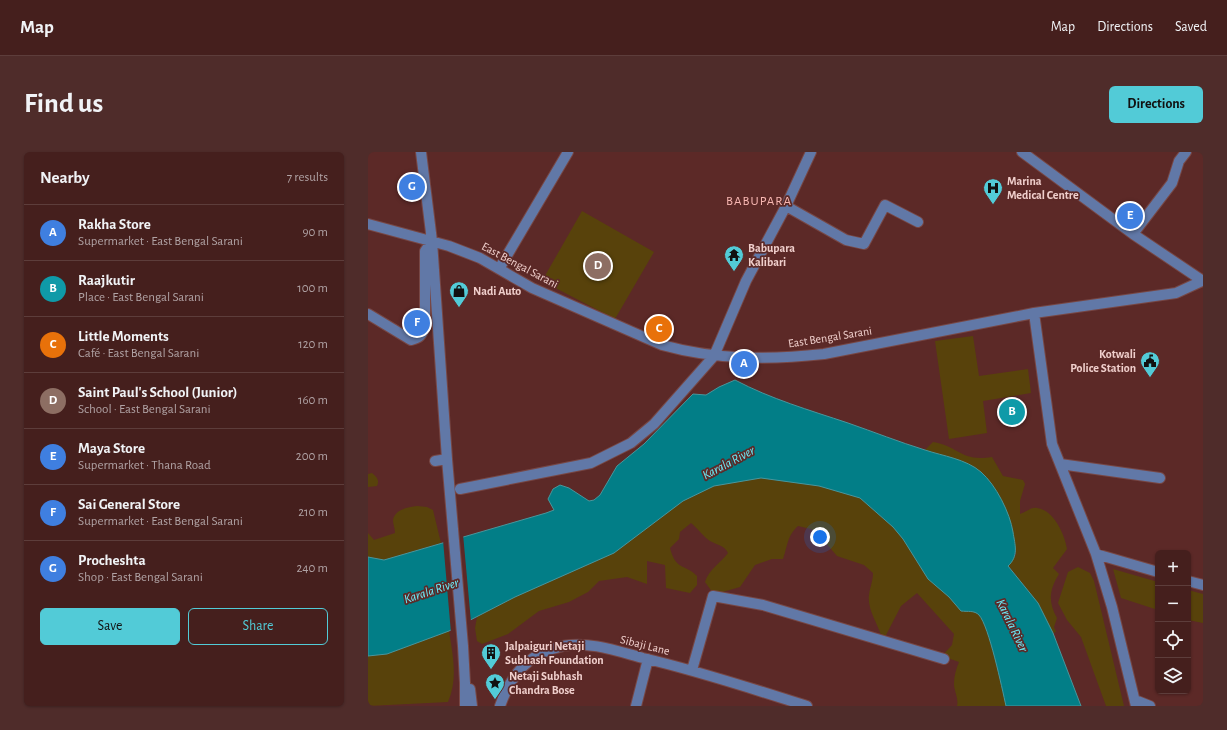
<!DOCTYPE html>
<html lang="en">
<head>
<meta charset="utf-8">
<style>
  :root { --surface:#451f1d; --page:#4f2c2a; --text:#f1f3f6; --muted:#b0a2a4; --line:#5d3d3b; --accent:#52cbd7 }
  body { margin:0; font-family:"Alegreya Sans",sans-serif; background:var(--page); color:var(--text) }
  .controls { position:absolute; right:12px; bottom:12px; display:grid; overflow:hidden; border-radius:6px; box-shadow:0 1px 3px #0004 }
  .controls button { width:36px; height:36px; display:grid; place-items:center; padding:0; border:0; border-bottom:1px solid var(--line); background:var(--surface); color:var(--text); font:20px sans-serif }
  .you { position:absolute; left:452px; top:385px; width:14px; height:14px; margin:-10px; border:3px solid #fff; border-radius:50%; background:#1a73e8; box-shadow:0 0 0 6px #1a73e833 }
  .badge { display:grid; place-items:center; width:26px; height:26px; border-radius:50%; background:var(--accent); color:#fff; font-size:13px; font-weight:700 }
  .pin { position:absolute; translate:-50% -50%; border:2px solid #fff; box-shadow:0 1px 4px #0006 }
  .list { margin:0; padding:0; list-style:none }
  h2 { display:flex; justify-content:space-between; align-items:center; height:52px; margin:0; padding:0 16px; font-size:17px }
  h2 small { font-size:13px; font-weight:400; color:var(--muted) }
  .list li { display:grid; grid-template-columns:26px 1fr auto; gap:12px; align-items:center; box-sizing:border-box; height:56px; padding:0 16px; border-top:1px solid var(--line) }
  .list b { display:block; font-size:15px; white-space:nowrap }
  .list p { margin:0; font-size:13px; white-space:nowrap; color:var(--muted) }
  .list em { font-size:13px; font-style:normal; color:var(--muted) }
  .actions { display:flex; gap:8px; padding:12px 16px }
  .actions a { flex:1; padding:9px 0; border:1px solid var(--accent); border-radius:6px; text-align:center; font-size:14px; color:var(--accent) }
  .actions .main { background:var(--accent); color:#111 }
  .icon { flex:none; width:22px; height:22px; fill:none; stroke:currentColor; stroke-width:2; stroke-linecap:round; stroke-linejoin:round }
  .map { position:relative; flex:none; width:835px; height:554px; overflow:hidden; border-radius:6px }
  header { display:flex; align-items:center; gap:24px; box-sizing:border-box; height:56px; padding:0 20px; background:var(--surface); border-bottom:1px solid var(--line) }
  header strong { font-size:19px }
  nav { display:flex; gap:22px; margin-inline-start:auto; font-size:14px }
  .intro { display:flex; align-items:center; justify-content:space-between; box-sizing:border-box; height:96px; padding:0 24px }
  h1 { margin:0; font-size:28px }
  .button { padding:10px 18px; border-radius:6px; background:var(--accent); color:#111; font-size:14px; font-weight:700 }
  main { display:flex; gap:24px; padding:0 24px }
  aside { flex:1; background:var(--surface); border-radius:6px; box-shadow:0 1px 3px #0004 }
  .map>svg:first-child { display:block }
</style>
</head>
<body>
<header>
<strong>Map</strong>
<nav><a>Map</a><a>Directions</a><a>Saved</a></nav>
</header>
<div class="intro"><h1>Find us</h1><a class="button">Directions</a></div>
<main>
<aside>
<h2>Nearby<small>7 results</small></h2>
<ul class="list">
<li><span class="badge" style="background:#3f7fe0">A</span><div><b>Rakha Store</b><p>Supermarket · East Bengal Sarani</p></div><em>90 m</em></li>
<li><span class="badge" style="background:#0f9aa8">B</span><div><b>Raajkutir</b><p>Place · East Bengal Sarani</p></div><em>100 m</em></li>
<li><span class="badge" style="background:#e8710a">C</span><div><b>Little Moments</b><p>Café · East Bengal Sarani</p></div><em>120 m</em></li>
<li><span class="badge" style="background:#8d6e63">D</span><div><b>Saint Paul's School (Junior)</b><p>School · East Bengal Sarani</p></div><em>160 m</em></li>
<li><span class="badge" style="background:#3f7fe0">E</span><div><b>Maya Store</b><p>Supermarket · Thana Road</p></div><em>200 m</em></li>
<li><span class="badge" style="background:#3f7fe0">F</span><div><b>Sai General Store</b><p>Supermarket · East Bengal Sarani</p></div><em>210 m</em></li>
<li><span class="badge" style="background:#3f7fe0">G</span><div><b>Procheshta</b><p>Shop · East Bengal Sarani</p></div><em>240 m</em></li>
</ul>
<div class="actions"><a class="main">Save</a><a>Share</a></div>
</aside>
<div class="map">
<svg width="835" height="554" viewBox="0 0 835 554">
  <rect width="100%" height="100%" fill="#5c2927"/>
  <path fill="#58420b" d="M214,59L286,100L247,167L174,129Z
    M605,184L611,224L660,217L663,241L615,249L619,281L581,287L567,189Z
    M565,290C591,294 592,310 624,305L635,324L655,328L657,332L652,349V362C658,360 663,355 669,356C686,358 697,383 699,397L685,416L691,422C681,438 680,450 689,466L686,475L688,480L685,481L670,451L640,413L648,403L644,373L557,298Z
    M4,321C8,325 12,327 9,334L0,335V322Z
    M393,326L451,334L492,346L525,375L535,387L560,427L581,445L593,459C600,460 606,458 611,463C621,474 634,536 638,554H589C591,547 586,539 586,532C586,524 588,517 591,510L574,504L584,493L586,482L549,441L533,454L517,485L513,483C509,471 499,456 501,443C502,435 505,429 505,421L496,413L469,404L451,383L443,377L430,374C419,384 420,393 415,407H404L387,413L372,435L351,441H345L337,430C341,417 352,412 360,401C356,393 349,393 342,389C337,386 329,376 323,371L312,380L311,387L302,396C308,419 316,411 329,424V433L322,441L298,436L297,413L279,409V432L259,425L231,429L220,440L201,450L171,459L140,482L114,492L109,489L107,476L109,465L147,445L246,401L315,349L346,334Z
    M49,354L59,355L65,358L73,391L16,408L0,405V381L6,388L27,381C27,377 25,372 25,368C27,357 41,355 49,354Z
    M710,415L722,421L726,429L756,554H738L713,485L699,468L690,451L700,420Z
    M745,417L790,430V458L753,446Z
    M820,438L835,442V471L820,468Z
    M81,479C85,504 90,527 80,550L0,554V504L19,502Z"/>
  <path fill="#027e87" stroke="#49969c" d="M367,228C403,247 441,258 480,271C506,280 531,290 557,298C575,304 598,307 613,320C628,333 642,361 645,380C647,393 651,404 640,414L670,451L685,481L713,554H638C634,536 621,474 611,463C606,458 600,460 593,459L581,445L560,427L535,387L525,375L492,346L451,334L393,326L346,334L315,349L246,401L147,445L81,479L19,502L0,504V405L16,408L178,361L186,358L180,347L185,337L192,333L201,336L221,349L226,348L232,343L249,314L276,292L325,242L338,243L351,235Z"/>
  <path fill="#5c2927" d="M95,382L103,470L83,481L75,388Z"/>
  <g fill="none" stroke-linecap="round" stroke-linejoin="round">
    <defs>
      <path id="minor" d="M53,0L64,89L79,307L95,494L97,531V554
        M654,0L765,82L835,129
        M418,54L478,88L496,92L517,53L550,70
        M0,72L81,94L112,106L164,136L294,193C348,208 401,208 456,202L666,161L808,141L834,129
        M765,82L804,31L811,9L818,0
        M131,117L200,0
        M666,161L684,292L728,402L744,455L768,554
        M0,162L43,188C52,186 54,183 57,175V99L64,89
        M67,309L79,307
        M692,312L792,326
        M92,337L223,311L263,291L286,272L346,204L378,129L418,54L443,0
        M728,402L790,420
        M820,429L835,433
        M324,518L345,444L395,453L576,507
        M102,537L104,554
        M767,548L782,554
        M132,554C143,523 160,501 195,494C222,489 249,499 275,506C331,519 385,537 439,554
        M268,554L280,507"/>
    </defs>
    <use href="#minor" stroke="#774745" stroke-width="12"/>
    <use href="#minor" stroke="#6178a7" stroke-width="10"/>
  </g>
  <defs>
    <symbol id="hospital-pin" viewBox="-11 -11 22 30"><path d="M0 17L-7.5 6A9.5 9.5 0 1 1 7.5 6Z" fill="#52cbd7" stroke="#5c2927"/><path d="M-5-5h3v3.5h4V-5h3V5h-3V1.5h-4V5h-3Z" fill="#111"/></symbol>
    <symbol id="temple-pin" viewBox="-11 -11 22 30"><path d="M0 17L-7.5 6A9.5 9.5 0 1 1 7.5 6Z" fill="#52cbd7" stroke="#5c2927"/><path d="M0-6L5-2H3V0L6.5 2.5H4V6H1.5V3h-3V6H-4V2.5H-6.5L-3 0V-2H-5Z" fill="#111"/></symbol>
    <symbol id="shop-pin" viewBox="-11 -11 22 30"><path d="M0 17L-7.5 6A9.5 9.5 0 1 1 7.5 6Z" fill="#52cbd7" stroke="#5c2927"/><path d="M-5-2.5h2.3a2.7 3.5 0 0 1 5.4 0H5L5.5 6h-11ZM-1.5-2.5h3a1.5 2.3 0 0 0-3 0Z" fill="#111"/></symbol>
    <symbol id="civic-pin" viewBox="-11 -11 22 30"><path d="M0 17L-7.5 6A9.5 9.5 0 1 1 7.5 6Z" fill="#52cbd7" stroke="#5c2927"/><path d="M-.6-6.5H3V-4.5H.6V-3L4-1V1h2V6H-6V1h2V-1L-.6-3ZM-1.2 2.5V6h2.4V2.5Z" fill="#111"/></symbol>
    <symbol id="building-pin" viewBox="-11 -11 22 30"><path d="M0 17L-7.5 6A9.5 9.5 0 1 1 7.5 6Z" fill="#52cbd7" stroke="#5c2927"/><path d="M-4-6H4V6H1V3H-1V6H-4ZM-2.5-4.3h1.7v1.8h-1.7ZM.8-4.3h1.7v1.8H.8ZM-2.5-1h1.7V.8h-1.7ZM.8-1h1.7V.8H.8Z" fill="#111"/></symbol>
    <symbol id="sight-pin" viewBox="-11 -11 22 30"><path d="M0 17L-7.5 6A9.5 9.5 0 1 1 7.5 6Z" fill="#52cbd7" stroke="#5c2927"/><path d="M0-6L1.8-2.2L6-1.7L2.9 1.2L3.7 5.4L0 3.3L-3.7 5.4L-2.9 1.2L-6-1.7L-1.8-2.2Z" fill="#111"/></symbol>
  </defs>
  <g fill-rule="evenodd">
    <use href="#hospital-pin" x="614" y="25" width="22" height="30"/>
    <use href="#temple-pin" x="355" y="92" width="22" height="30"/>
    <use href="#shop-pin" x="80" y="128" width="22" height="30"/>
    <use href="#civic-pin" x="771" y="198" width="22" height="30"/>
    <use href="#building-pin" x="112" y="490" width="22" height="30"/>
    <use href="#sight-pin" x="116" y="520" width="22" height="30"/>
  </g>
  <g text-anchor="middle" stroke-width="3.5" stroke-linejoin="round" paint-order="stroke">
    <g font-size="12" font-weight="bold" fill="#f0cfcc" stroke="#5c2927" text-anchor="start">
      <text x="639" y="33">Marina<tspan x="639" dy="14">Medical Centre</tspan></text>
      <text x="380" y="100">Babupara<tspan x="380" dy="14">Kalibari</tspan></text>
      <text x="105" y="143">Nadi Auto</text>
      <text x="768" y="206" text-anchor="end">Kotwali<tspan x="768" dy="14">Police Station</tspan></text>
      <text x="137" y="498">Jalpaiguri Netaji<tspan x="137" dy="14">Subhash Foundation</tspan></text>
      <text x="141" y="528">Netaji Subhash<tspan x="141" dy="14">Chandra Bose</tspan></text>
    </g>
    <g font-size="12" fill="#f0cfcc" stroke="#5c2927">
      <text transform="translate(152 113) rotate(28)" y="4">East Bengal Sarani</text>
      <text transform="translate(462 185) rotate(-9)" y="4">East Bengal Sarani</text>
      <text transform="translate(277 493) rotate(14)" y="4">Sibaji Lane</text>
    </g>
    <g font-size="13" letter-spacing="1" fill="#f8b7b2" stroke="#5c2927">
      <text x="391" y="53">BABUPARA</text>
    </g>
    <g font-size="13" font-style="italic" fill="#6ceefb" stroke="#5c2927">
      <text transform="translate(360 310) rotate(-28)" y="5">Karala River</text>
      <text transform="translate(63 438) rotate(-18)" y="5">Karala River</text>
      <text transform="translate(645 473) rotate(64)" y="5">Karala River</text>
    </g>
  </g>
</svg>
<div class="controls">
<button>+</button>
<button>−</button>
<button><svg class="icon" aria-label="locate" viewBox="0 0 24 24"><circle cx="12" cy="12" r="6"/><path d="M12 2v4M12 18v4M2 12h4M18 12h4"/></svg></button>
<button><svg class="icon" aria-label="layers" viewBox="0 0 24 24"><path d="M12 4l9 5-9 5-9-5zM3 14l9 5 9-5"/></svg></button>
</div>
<div class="you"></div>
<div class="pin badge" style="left:376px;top:212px;background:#3f7fe0">A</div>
<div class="pin badge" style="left:644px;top:260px;background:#0f9aa8">B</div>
<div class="pin badge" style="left:291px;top:177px;background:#e8710a">C</div>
<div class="pin badge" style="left:230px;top:114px;background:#8d6e63">D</div>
<div class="pin badge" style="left:762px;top:64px;background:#3f7fe0">E</div>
<div class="pin badge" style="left:49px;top:171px;background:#3f7fe0">F</div>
<div class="pin badge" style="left:44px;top:35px;background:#3f7fe0">G</div>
</div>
</main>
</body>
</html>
